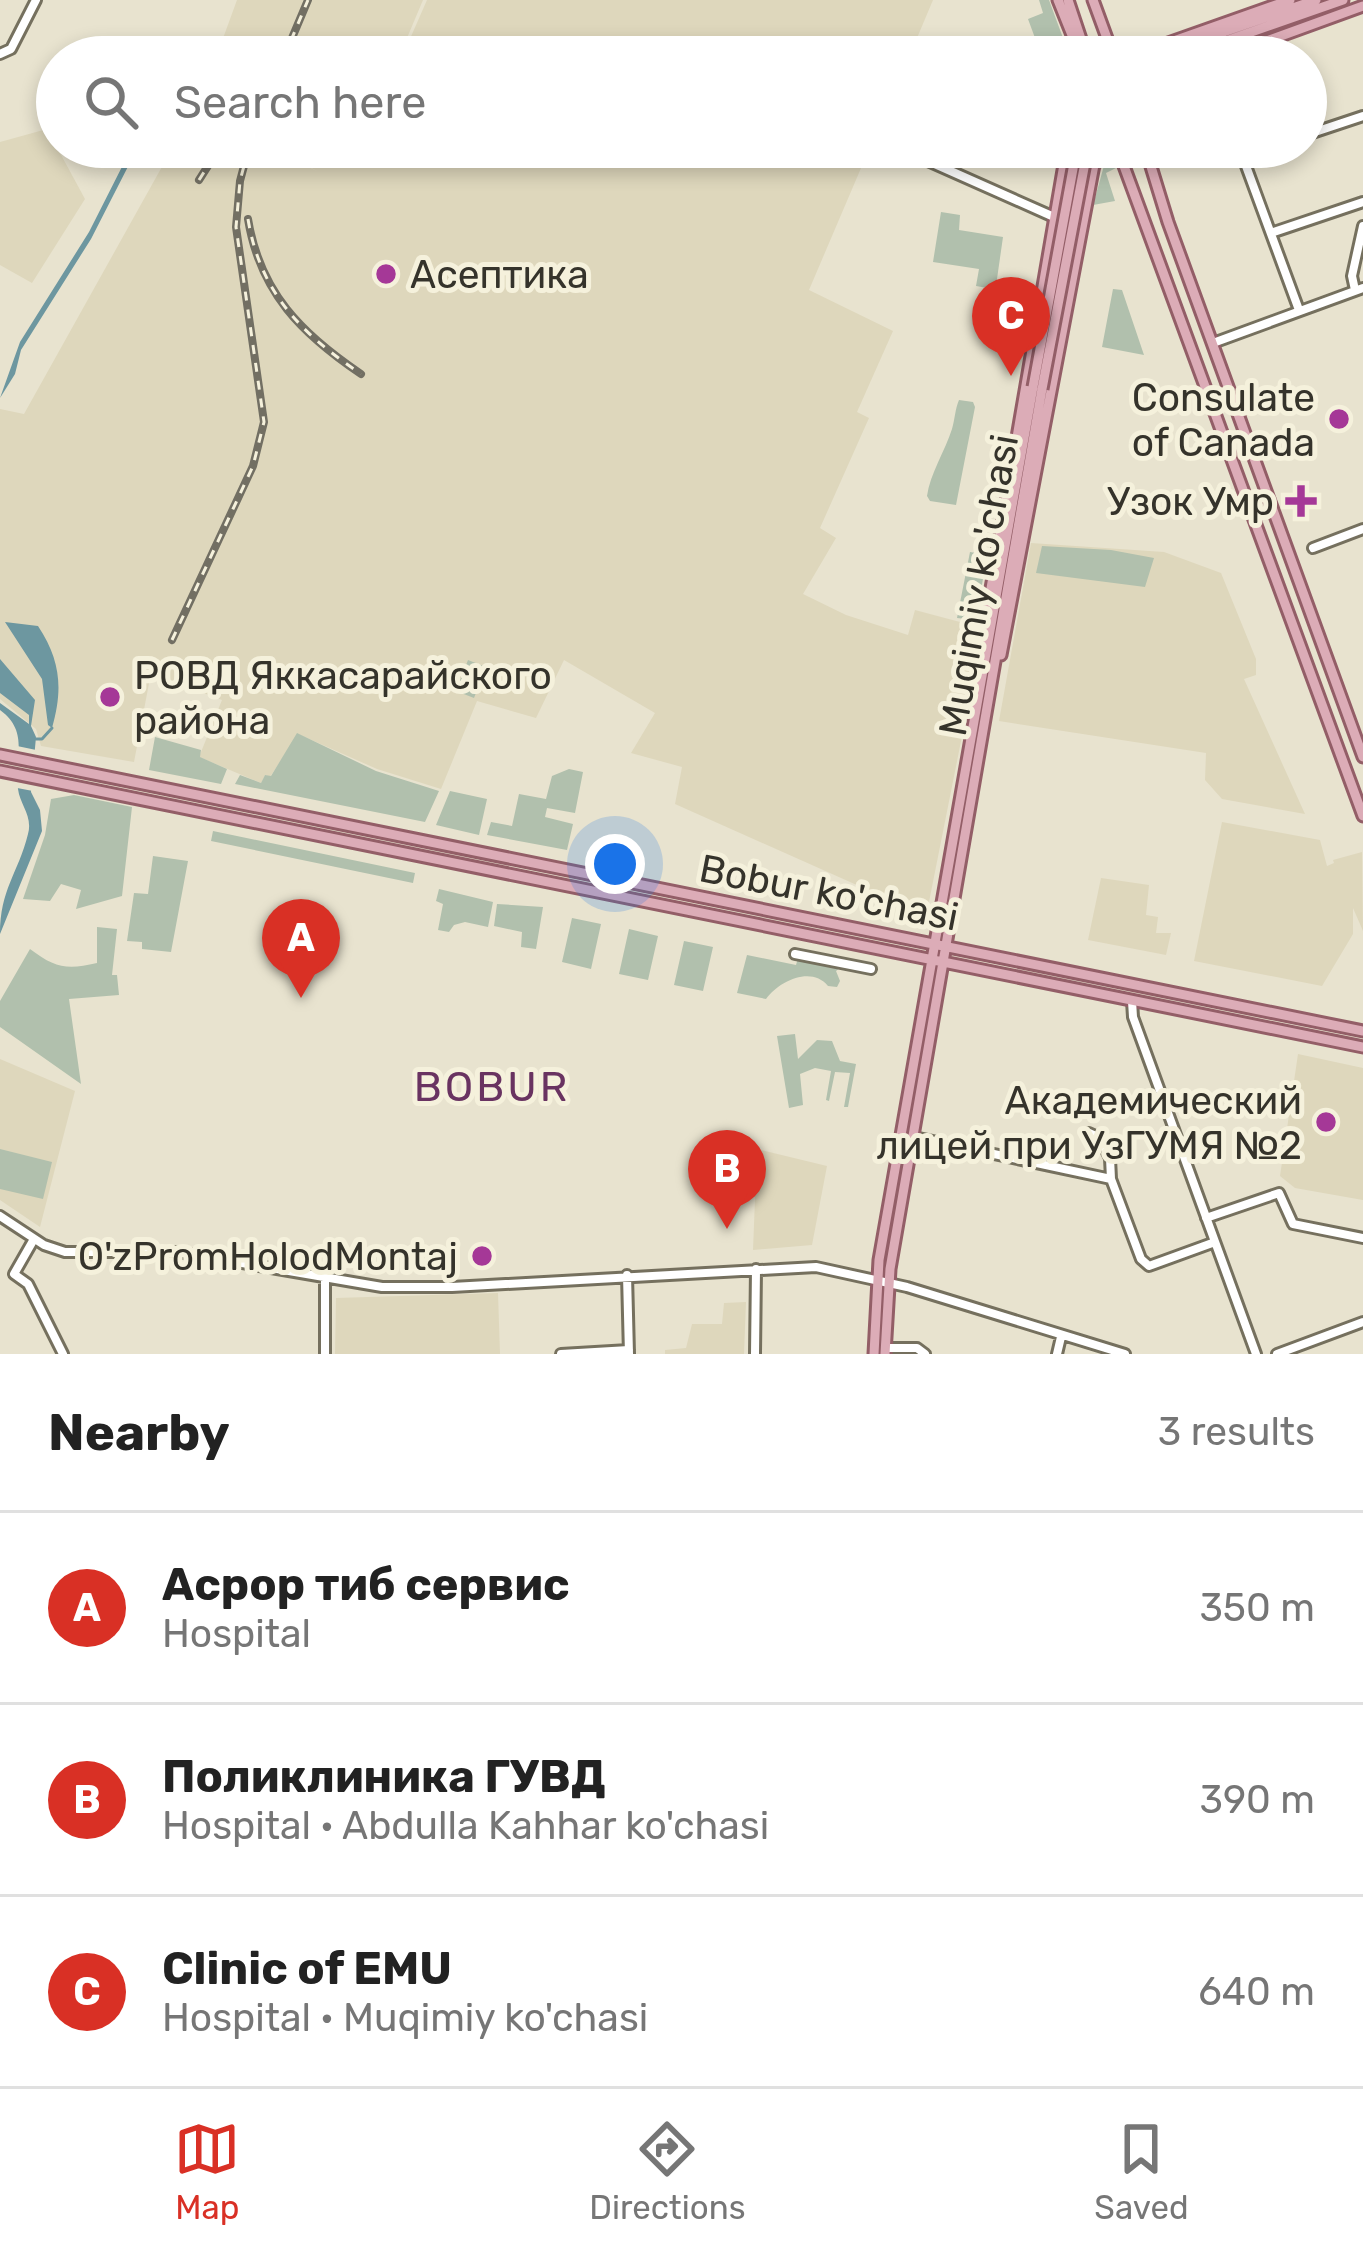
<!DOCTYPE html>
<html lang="en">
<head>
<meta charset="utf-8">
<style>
  :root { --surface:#fff; --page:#f2f2f2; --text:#222; --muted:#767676; --line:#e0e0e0; --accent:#d93025 }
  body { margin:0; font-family:Rubik,sans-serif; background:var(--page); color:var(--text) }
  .you { position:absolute; left:615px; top:864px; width:42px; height:42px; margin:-30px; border:9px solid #fff; border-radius:50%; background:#1a73e8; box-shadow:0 0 0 18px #1a73e833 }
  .badge { display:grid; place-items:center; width:78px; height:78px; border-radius:50%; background:var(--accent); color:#fff; font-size:39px; font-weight:700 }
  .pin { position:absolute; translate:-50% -99px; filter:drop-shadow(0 3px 6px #0008) }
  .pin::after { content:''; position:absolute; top:63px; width:42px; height:36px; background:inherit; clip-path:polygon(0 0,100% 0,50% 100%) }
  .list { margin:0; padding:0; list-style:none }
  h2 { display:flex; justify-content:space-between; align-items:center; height:156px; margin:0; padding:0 48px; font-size:51px }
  h2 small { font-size:39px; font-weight:400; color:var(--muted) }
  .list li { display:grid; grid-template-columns:78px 1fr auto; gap:36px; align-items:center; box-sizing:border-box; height:192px; padding:0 48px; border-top:3px solid var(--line) }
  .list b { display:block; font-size:45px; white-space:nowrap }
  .list p { margin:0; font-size:39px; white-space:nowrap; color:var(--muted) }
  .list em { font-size:39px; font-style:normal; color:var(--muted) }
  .icon { flex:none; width:66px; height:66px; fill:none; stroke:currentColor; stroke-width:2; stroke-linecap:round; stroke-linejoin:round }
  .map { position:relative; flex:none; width:1363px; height:1354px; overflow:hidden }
  .search { position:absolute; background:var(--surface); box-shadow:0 6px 18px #0003; left:36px; right:36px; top:36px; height:132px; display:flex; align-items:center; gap:30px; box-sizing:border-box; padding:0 42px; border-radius:66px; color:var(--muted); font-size:45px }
  .sheet { height:732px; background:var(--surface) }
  nav { display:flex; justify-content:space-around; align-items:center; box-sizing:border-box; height:168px; border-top:3px solid var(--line); background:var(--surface); font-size:33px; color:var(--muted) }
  nav a { display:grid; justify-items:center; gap:6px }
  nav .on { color:var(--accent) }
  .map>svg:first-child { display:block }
</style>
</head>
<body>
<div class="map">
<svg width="1363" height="1354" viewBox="0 0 1363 1354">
  <rect width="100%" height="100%" fill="#e8e3cf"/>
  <path fill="#ded7bc" d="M237,0H423L399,57H231L222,41Z
    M427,0H933L909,57H402Z
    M47,129L85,199L32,283L0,265V142Z
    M173,147H266L317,171L273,147H870L809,290L893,331L857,412L869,418L820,528L836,538L803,594L846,615L908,635L915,610L975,626L963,731L928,907L859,893V886L675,804L682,767L631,753L655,713L564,660L536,718L477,701L441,789L377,769L298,734L270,777L265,775L261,783L199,757L222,700L151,673L134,762L41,746L36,729L0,699V409L24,414Z
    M1031,543L1164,552L1221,573L1256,659V675L1244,679L1305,814L1222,799L1205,780L1206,753L999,721Z
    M1222,822L1320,840L1327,866L1334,863L1333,860L1362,852L1363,931L1353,908V934L1322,986L1194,961Z
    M1101,878L1149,885L1146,915L1158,917L1156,933H1171L1166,955L1088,940Z
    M1298,1054L1363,1068V1200L1295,1188L1280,1176Z
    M0,1059L75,1091L40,1227L0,1200Z
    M757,1149L827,1166L812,1245L753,1250Z
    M498,1293L500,1354H335L336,1298Z
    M746,1302L744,1354H665V1350L686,1348L692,1324H722L724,1303Z"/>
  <path fill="#b1c0ad" d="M1039,0H1049L1066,46L1062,48L1065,57H1042L1028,19L1043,13Z
    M1111,161L1116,168L1106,173L1115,201L1093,205L1105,162Z
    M941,212L960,215L959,230L1003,237L996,286L993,289L976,286L979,269L933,262Z
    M1113,289L1122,290L1144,355L1102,347Z
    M959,400L973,402L975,407L956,505L930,501L927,496C930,474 945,451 952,429C955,419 955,409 959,400Z
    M1042,546L1111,550L1154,558L1145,587L1036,573Z
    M970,552L987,555L976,620L957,618Z
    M468,660L486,667L474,698L456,691Z
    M297,733L376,771L439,791L425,822L235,784L240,775L261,783L265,775L271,776Z
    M155,737L201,750L200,757L227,769L221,784L149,770Z
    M569,769L583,772L575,813L547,808L545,817L573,824L567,850L487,835L491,822L512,826L519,794L546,799L552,776Z
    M450,791L487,799L479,835L436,825Z
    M74,795L132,807L122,896L76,909L81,890L61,884L50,901L23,899L45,835L51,799Z
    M213,831L415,873L413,883L211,841Z
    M153,856L188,861L171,952L142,949V942L127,941L134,893L148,894Z
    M439,889L493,902L488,927L465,922L454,925L449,932L438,930L443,904L436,901Z
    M497,904L543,907L536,949L521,947L522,932L494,926Z
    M572,918L601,924L591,969L562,962Z
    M97,927L117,929L112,975H117L119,995L69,999L81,1084L0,1027V1001L30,949C55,968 67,970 97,963Z
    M629,929L658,936L648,980L619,974Z
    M684,941L713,947L703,991L674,985Z
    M747,955L796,965L798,958L842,966L836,971L840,981L837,987L828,986C812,966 780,980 766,999L737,993Z
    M795,1034L798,1059L817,1040L832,1041L840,1061L856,1064L848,1107H844L850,1073L835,1072L829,1101L826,1100L831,1071L815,1068L800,1074L803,1105L789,1108L777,1036Z
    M0,1149L52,1162L43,1199L0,1189Z"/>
  <path fill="#6d97a0" d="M132,147H138L91,239L21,350L15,374L0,398L20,342L89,232Z
    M5,622L38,626C61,661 63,689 52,728L48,725L42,679Z
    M0,659L35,700L31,726L36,737L31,792L40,810L42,831L0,934C0,889 18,874 28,834C33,816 20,805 18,789C14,758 30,732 0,710V703L29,724V715L0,693Z"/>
  <path fill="#e8e3cf" d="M17,746L41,751L38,792L12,787Z"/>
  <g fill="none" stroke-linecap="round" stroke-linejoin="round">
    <path stroke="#6d97a0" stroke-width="3" d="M36,739H42L52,728"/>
    <defs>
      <path id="minor" d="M0,54L11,49L36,0
        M1306,135L1363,116
        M1239,147L1299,310
        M901,149L1054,217
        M1243,157L1271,147
        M1271,233L1363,202
        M1355,290L1352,276L1363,226
        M1213,343L1363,288
        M1313,548L1363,529
        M795,954L871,969
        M1132,1001L1133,1017L1256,1354
        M1089,1133L1100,1138L1110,1158L1111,1179L1141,1259L1149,1266L1215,1242
        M914,1137L1111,1179
        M0,1216L44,1245L65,1252H178L382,1287H452L816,1267L907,1287L1125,1354
        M1206,1218L1279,1193L1293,1224L1363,1238
        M34,1239L14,1274L28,1284L63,1354
        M627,1275L629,1354
        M325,1276V1354
        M885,1348H917L925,1354
        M561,1354L629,1350
        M755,1354L756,1269
        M1057,1354L1061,1337
        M1277,1354L1363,1322"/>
      <path id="major" d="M1058,0L1076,45
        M1068,0L1087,57
        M1093,0L1112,52
        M1076,38L1078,57
        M1110,46L1121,56L1134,55L1290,0
        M1177,48L1316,0
        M1180,57L1343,0
        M1223,57L1363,6
        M1117,147L1363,816
        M1145,147L1168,222L1363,757
        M984,629L1067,147
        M1001,655L1094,165L1107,152L1121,159
        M0,755L1363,1031
        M0,771L1363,1047
        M874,1354L879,1260L1033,387
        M885,1354L890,1269L1042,389"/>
    </defs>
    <use href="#minor" stroke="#75705e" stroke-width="14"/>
    <use href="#major" stroke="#935e67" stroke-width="15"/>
    <use href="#minor" stroke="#fff" stroke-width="8"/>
    <use href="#major" stroke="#dcacb7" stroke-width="9"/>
    <defs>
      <path id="rail" d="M284,57L308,0
        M199,180L220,147
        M248,219C260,293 302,334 361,374
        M172,640L253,466L264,422L236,227L240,181L249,147"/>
    </defs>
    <use href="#rail" stroke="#726f63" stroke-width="8"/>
    <use href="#rail" stroke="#f5f1dc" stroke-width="3" stroke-dasharray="9" stroke-linecap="butt"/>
    <defs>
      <path id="major-bridge" d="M1155,57L1177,48
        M1033,387L1077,147
        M1042,389L1088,147"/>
    </defs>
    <use href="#major-bridge" stroke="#935e67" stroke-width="15" stroke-linecap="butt"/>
    <use href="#major-bridge" stroke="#dcacb7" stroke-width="9"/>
  </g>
  <g fill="#a53897" stroke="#f5f1dc" stroke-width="4.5">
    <circle cx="386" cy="274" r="12"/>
    <circle cx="1339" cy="419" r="12"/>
    <path d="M1295 483h12v12h12v12h-12v12h-12v-12h-12v-12h12z"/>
    <circle cx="110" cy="697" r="12"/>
    <circle cx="1326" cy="1122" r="12"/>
    <circle cx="482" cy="1256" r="12"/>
  </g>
  <g text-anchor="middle" stroke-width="10" stroke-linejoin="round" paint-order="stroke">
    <g font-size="39" fill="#35332b" stroke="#f5f1dc" text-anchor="end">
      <text x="410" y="288" text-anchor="start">Асептика</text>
      <text x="1315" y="411">Consulate<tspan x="1315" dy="45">of Canada</tspan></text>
      <text x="1274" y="515">Узок Умр</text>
      <text x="134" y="689" text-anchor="start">РОВД Яккасарайского<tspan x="134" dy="45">района</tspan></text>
      <text x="1302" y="1114">Академический<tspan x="1302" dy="45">лицей при УзГУМЯ №2</tspan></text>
      <text x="458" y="1270">O'zPromHolodMontaj</text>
    </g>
    <g font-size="39" fill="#35332b" stroke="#f5f1dc">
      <text transform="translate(978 585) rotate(-80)" y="14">Muqimiy ko'chasi</text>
      <text transform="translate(829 892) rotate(11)" y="14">Bobur ko'chasi</text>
    </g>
    <g font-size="42" letter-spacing="3" fill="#693361" stroke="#f5f1dc">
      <text x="492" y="1101">BOBUR</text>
    </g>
  </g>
</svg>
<div class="you"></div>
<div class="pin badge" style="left:301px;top:998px">A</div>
<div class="pin badge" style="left:727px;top:1229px">B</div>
<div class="pin badge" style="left:1011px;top:376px">C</div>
<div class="search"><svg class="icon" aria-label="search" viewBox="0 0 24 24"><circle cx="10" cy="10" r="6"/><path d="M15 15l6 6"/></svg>Search here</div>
</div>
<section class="sheet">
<h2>Nearby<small>3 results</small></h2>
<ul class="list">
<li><span class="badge">A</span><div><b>Асрор тиб сервис</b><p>Hospital</p></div><em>350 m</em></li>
<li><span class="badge">B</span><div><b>Поликлиника ГУВД</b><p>Hospital · Abdulla Kahhar ko'chasi</p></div><em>390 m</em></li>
<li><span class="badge">C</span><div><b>Clinic of EMU</b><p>Hospital · Muqimiy ko'chasi</p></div><em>640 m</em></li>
</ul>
</section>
<nav>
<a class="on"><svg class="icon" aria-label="map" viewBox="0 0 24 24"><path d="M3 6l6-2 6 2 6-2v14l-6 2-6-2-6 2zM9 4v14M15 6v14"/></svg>Map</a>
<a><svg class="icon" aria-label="directions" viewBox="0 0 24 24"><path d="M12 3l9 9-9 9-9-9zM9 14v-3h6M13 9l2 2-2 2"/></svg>Directions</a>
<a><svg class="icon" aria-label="saved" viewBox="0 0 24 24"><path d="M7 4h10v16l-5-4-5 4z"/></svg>Saved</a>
</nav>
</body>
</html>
